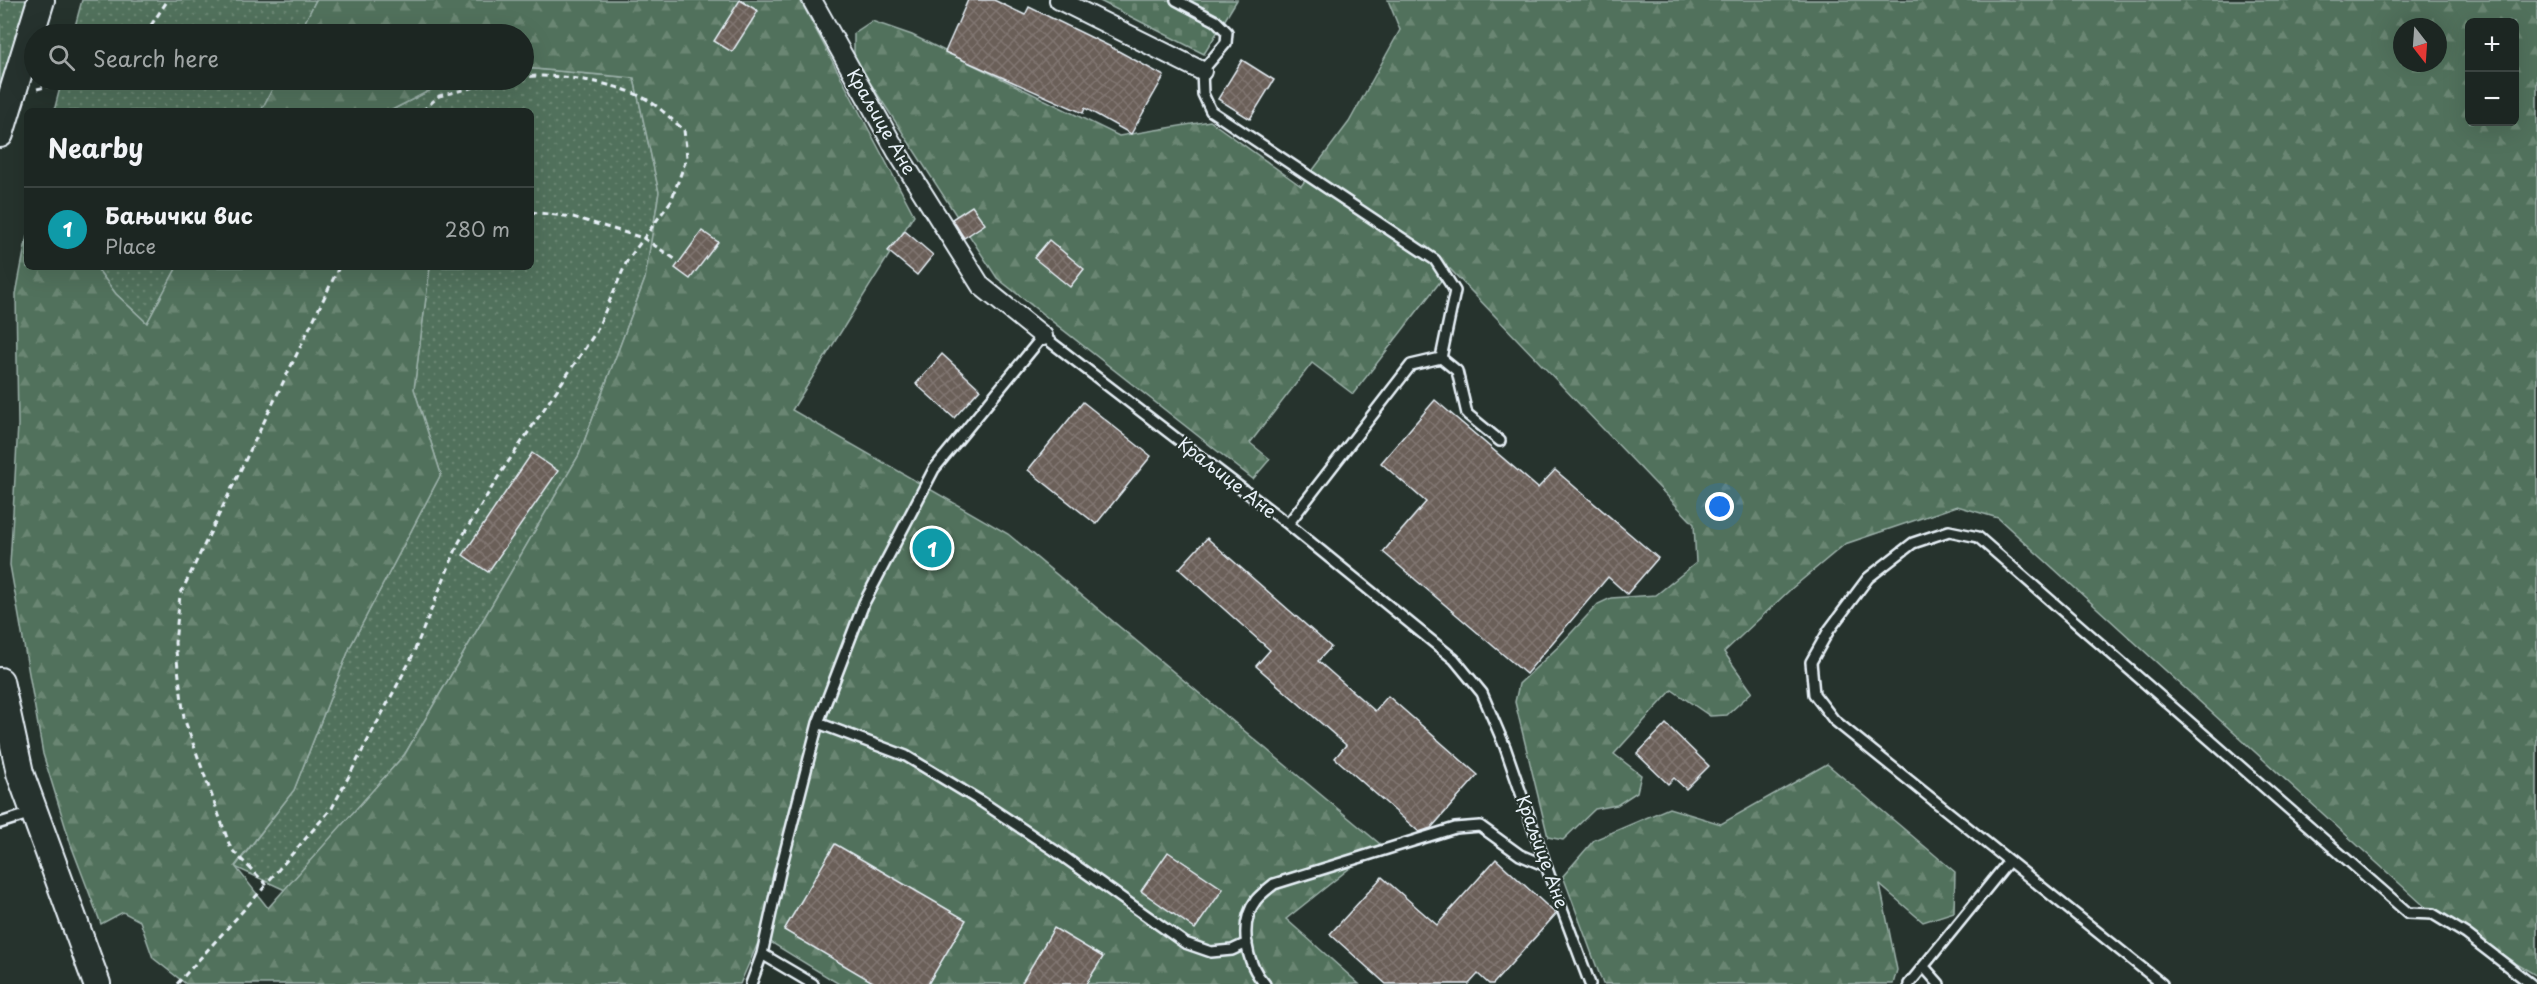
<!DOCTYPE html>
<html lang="en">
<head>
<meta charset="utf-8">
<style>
  :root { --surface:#1c2622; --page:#252e2a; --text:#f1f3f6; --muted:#a0a5a5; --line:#3a4340; --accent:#ffd166 }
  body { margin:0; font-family:"Playpen Sans",sans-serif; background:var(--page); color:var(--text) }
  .controls { position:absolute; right:18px; top:18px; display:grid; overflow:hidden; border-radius:9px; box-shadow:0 6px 24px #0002 }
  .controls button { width:54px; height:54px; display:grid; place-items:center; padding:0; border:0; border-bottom:2px solid var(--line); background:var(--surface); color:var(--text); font:30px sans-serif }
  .compass { position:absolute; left:2393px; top:18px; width:54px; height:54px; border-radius:50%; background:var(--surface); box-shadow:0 6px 24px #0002; rotate:163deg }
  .you { position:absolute; left:1720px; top:507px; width:21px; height:21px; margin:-15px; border:4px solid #fff; border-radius:50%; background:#1a73e8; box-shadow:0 0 0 9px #1a73e833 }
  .badge { display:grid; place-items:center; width:39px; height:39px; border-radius:50%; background:var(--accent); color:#fff; font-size:20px; font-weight:700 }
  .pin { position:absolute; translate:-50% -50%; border:3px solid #fff; box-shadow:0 2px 6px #0006 }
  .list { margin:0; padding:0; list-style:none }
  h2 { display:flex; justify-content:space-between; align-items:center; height:78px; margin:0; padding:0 24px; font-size:26px }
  h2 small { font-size:20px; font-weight:400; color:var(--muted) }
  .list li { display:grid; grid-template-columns:39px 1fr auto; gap:18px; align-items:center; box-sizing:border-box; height:84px; padding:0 24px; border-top:2px solid var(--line) }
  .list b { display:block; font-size:22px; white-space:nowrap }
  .list p { margin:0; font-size:20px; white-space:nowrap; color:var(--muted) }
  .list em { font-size:20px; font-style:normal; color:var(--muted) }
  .icon { flex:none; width:33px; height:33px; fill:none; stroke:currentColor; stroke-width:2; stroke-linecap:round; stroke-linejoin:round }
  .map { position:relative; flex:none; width:2537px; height:984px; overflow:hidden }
  .search { position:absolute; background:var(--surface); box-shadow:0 6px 24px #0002; left:24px; top:24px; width:510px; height:66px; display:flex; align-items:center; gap:15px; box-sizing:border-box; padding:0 21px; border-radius:33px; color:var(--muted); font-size:22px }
  .panel { position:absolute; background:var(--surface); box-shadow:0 6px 24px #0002; left:24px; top:108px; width:510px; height:162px; border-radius:9px }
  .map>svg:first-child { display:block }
</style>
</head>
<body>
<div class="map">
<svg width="2537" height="984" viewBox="0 0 2537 984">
  <defs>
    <pattern id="green-dots" width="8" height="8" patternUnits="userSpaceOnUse" patternTransform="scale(1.5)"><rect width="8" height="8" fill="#51715b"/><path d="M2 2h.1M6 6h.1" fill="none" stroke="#6a8673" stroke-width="1.8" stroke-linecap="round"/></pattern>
    <pattern id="forest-firs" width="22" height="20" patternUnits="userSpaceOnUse" patternTransform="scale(1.5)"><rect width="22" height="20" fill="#51715b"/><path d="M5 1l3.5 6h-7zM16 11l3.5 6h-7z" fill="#6a8673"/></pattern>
    <pattern id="cemetery-stones" width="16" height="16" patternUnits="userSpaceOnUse" patternTransform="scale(1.5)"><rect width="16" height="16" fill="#51715b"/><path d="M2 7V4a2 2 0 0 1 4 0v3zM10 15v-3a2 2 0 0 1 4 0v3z" fill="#6a8673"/></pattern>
    <pattern id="building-cross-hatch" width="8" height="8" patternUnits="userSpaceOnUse" patternTransform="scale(1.5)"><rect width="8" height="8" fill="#6b5f58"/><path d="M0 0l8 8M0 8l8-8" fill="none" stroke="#807671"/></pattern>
  </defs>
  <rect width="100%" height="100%" fill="#26332d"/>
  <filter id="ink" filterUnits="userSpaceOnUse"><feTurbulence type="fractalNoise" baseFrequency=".0167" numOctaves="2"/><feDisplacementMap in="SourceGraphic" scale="12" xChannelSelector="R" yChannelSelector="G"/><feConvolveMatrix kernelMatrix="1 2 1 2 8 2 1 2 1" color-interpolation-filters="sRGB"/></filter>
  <g filter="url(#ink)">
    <path fill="url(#green-dots)" stroke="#9cb1aa" stroke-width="1.5" d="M0,0H25L27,2L0,87Z
      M82,0H316L299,34H73Z
      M524,68L634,78L659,192L645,279L579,455L405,754L285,890L235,867L294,790L350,647L441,474L414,389L430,267H531V111H390L450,80H524Z
      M62,80H277L261,111H54Z
      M96,267H177L147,323L116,294Z"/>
    <path fill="url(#forest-firs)" stroke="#9cb1aa" stroke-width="1.5" fill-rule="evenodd" d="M316,0H800L914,215L792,410L1008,534L1380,844L1286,919L1359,984H839L761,936L740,984H186L153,958L140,921L123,912L101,924L71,845L43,754L10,565L18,425L16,294L27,236V267H96L116,294L147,323L177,267H430L414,389L441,474L350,647L294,790L235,866L268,908L405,754L579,455L645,279L659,192L634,78L524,68V34H299Z
      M1388,0H2537V976L2433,914L1998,518L1957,506L1845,544L1791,589L1724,652L1752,692L1727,715L1710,716L1672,690L1614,754L1641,775L1637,792L1617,805L1595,809L1563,840L1548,837L1515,702L1519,684L1559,646L1598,604L1611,598L1656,595L1696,563L1694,524L1450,269L1353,394L1312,363L1250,443L1270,459L1253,479L997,278L854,58V33L872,21L912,35L1119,136L1210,121L1301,186L1349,122L1400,30ZM2470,22H2514V122H2470ZM2402,27H2438V63H2402Z
      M277,80H450L390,111H261Z
      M1827,764L1955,872L1954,912L1923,922L1880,885L1897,970L1893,984H1603L1563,876L1594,840L1669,808L1721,824Z"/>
    <path fill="url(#cemetery-stones)" stroke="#9cb1aa" stroke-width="1.5" d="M1098,0H1237L1204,54Z"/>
    <path fill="url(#building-cross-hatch)" stroke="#e8f1f8" stroke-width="1.5" d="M740,0L758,11L732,52L714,41Z
      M968,0H994L1025,15L1029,7L1111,47L1164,76L1131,134L1085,108L1083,113L945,52Z
      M1242,60L1274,80L1250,119L1218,99Z
      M972,206L985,224L964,238L952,219Z
      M702,231L718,242L690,279L675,268Z
      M905,231L933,255L917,275L888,251Z
      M1049,240L1084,269L1070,287L1034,258Z
      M942,354L980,389L954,418L916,384Z
      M1435,400L1538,488L1555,470L1658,558L1627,594L1608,577L1526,674L1383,552L1426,502L1381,463Z
      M1083,402L1151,456L1096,524L1028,470Z
      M532,453L558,471L488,572L463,555Z
      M1207,538L1331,647L1318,661L1375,711L1388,696L1478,775L1431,828L1419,832L1335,758L1346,745L1256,666L1270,650L1179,569Z
      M1666,724L1709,766L1686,789L1674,778L1668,784L1637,754Z
      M835,844L966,920L928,984H876L784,930Z
      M1168,852L1223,889L1195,929L1141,891Z
      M1496,859L1556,914L1493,984H1489L1478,974L1469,984H1386L1330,934L1382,877L1437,925Z
      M1054,928L1103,957L1086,984H1021Z"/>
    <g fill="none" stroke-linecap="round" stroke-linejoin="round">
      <defs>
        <path id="service" d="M1176,0L1216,21L1227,32L1226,43L1202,71L1203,94L1211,111L1435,260L1455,291L1441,358
          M1288,524L1411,365L1441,358L1457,371L1467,414L1500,441
          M818,723L906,756L982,802L1054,850L1185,943L1211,952L1232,950L1247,943
          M0,823L32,813
          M762,954L780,872L818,723L864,603L934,469L1043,336L1288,524L1454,659L1482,693L1505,747L1550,877L1590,984
          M1924,967L1939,984
          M751,984L762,954L813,984
          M1265,984C1246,964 1238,924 1256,900C1261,894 1268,889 1274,884L1455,828L1480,826L1520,855L1546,866
          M1909,984L2009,861
          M2162,984L1834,720L1814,694L1811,662L1829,630L1868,578L1913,543L1949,531L1978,537L2408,913L2433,914L2466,934L2531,984"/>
        <path id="minor" d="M812,0L897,152L981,286L1043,336
          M1059,0L1202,71"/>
        <path id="secondary" d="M0,134L41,0
          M0,681L20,773L97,984"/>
      </defs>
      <use href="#service" stroke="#e8f1f8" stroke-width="14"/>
      <use href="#minor" stroke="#e8f1f8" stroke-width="22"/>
      <use href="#secondary" stroke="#e8f1f8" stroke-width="30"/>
      <path stroke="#e8f1f8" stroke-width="3" stroke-dasharray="6 4.5" stroke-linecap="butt" d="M145,34L168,0
        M37,89L76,80
        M422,111L439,96L503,80
        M531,212L573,217L643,238L675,259
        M339,267L180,595L175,643L184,718L231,849L266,884L332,808L411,659L459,542L500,474L596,332L627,261L671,201L687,157L684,130C672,120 658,105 644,98C614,82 556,73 524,77
        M177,984L268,883"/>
      <use href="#service" stroke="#26332d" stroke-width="9"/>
      <use href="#minor" stroke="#26332d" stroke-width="18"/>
      <use href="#secondary" stroke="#26332d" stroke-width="26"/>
    </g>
  </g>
  <g text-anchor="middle" stroke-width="4.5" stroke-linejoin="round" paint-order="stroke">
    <g font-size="18" fill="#e8f1f8" stroke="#26332d">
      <text transform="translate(881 122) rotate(60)" y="6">Краљице Ане</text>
      <text transform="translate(1227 478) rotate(38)" y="6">Краљице Ане</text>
      <text transform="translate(1542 852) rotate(70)" y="6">Краљице Ане</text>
    </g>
  </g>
</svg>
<div class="controls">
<button>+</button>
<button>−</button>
</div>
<svg class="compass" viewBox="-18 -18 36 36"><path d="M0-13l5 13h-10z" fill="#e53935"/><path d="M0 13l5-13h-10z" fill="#a0a5a5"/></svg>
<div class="you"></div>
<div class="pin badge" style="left:932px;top:548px;background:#0f9aa8">1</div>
<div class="search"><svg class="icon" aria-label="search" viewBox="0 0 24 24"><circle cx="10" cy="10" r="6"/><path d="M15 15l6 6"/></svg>Search here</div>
<section class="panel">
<h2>Nearby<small></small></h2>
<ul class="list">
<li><span class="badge" style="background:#0f9aa8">1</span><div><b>Бањички вис</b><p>Place</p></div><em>280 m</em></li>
</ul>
</section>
</div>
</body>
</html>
